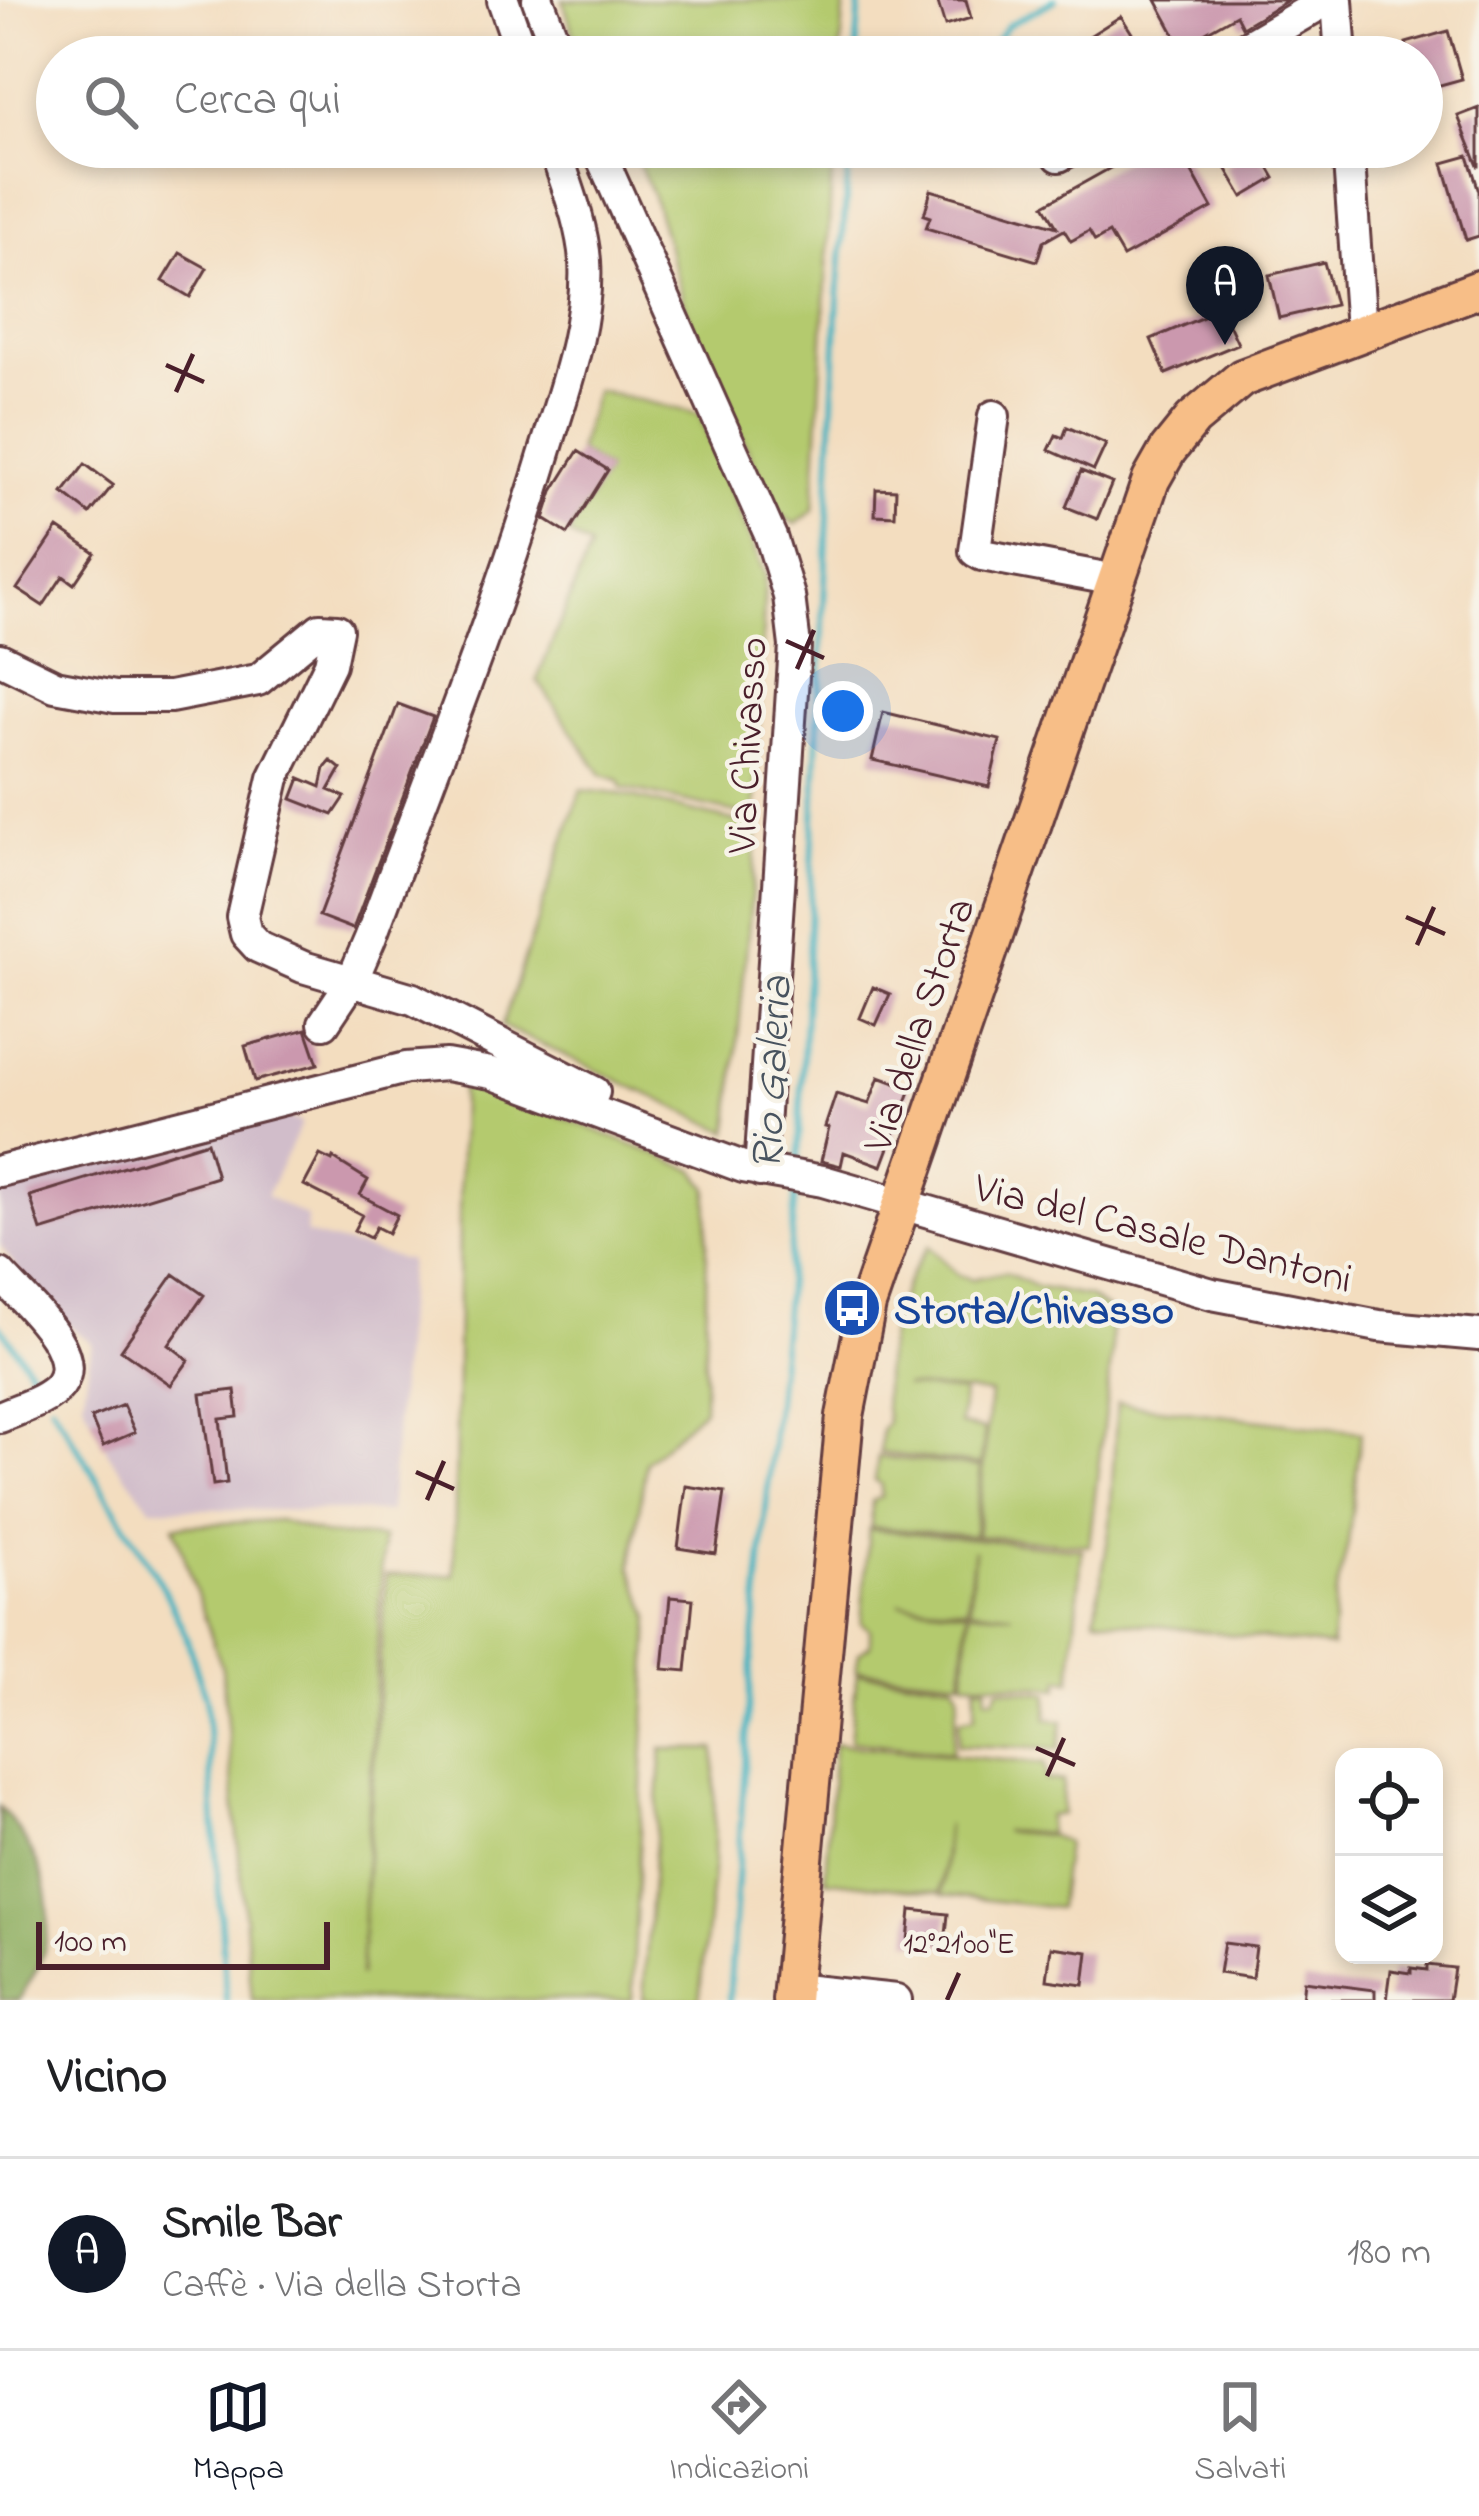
<!DOCTYPE html>
<html lang="it">
<head>
<meta charset="utf-8">
<style>
  :root { --surface:#fff; --page:#f2f2f2; --text:#202124; --muted:#757577; --line:#e0e0e0; --accent:#111827 }
  body { margin:0; font-family:"Indie Flower",sans-serif; background:var(--page); color:var(--text) }
  .controls { position:absolute; right:36px; bottom:36px; display:grid; overflow:hidden; border-radius:24px; box-shadow:0 6px 18px #0003 }
  .controls button { width:108px; height:108px; display:grid; place-items:center; padding:0; border:0; border-bottom:3px solid var(--line); background:var(--surface); color:var(--text); font:60px sans-serif }
  .scale { position:absolute; left:36px; bottom:30px; width:294px; box-sizing:border-box; padding-left:12px; border:6px solid #4a1f2b; border-top:0; font-size:33px; line-height:42px; white-space:nowrap; color:#4a1f2b; -webkit-text-stroke:9px #f7f3e8; paint-order:stroke }
  .you { position:absolute; left:843px; top:711px; width:42px; height:42px; margin:-30px; border:9px solid #fff; border-radius:50%; background:#1a73e8; box-shadow:0 0 0 18px #1a73e833 }
  .badge { display:grid; place-items:center; width:78px; height:78px; border-radius:50%; background:var(--accent); color:#fff; font-size:39px; font-weight:700 }
  .pin { position:absolute; translate:-50% -99px; filter:drop-shadow(0 3px 6px #0008) }
  .pin::after { content:''; position:absolute; top:63px; width:42px; height:36px; background:inherit; clip-path:polygon(0 0,100% 0,50% 100%) }
  .list { margin:0; padding:0; list-style:none }
  h2 { display:flex; justify-content:space-between; align-items:center; height:156px; margin:0; padding:0 48px; font-size:51px }
  h2 small { font-size:39px; font-weight:400; color:var(--muted) }
  .list li { display:grid; grid-template-columns:78px 1fr auto; gap:36px; align-items:center; box-sizing:border-box; height:192px; padding:0 48px; border-top:3px solid var(--line) }
  .list b { display:block; font-size:45px; white-space:nowrap }
  .list p { margin:0; font-size:39px; white-space:nowrap; color:var(--muted) }
  .list em { font-size:39px; font-style:normal; color:var(--muted) }
  .icon { flex:none; width:66px; height:66px; fill:none; stroke:currentColor; stroke-width:2; stroke-linecap:round; stroke-linejoin:round }
  .map { position:relative; flex:none; width:1479px; height:2000px; overflow:hidden }
  .search { position:absolute; background:var(--surface); box-shadow:0 6px 18px #0003; left:36px; right:36px; top:36px; height:132px; display:flex; align-items:center; gap:30px; box-sizing:border-box; padding:0 42px; border-radius:66px; color:var(--muted); font-size:45px }
  .sheet { height:348px; background:var(--surface) }
  nav { display:flex; justify-content:space-around; align-items:center; box-sizing:border-box; height:168px; border-top:3px solid var(--line); background:var(--surface); font-size:33px; color:var(--muted) }
  nav a { display:grid; justify-items:center; gap:6px }
  nav .on { color:var(--accent) }
  .map>svg:first-child { display:block }
</style>
</head>
<body>
<div class="map">
<svg width="1479" height="2000" viewBox="0 0 1479 2000">
  <rect width="100%" height="100%" fill="#f7f3e8"/>
  <filter id="ink" filterUnits="userSpaceOnUse"><feTurbulence type="fractalNoise" baseFrequency=".00833" numOctaves="2"/><feDisplacementMap in="SourceGraphic" scale="24" xChannelSelector="R" yChannelSelector="G"/><feConvolveMatrix kernelMatrix="1 2 1 2 8 2 1 2 1" color-interpolation-filters="sRGB"/></filter>
  <filter id="wash" filterUnits="userSpaceOnUse"><feTurbulence type="fractalNoise" baseFrequency=".004" numOctaves="4" result="noise"/><feDisplacementMap in="SourceGraphic" scale="48" xChannelSelector="R" yChannelSelector="G"/><feGaussianBlur stdDeviation="2.7" result="paint"/><feColorMatrix in="noise" values="0 0 0 0 0 0 0 0 0 0 0 0 0 0 0 0 0 1.4 0 .05"/><feComposite in="paint" operator="in"/></filter>
  <g filter="url(#wash)">
    <rect width="100%" height="100%" fill="#f3ddbf"/>
    <path fill="#d1bdca" d="M266,1112L280,1121L284,1115L302,1123L266,1196L307,1217L306,1234L409,1261L389,1512L151,1508L109,1454L83,1401L92,1343L42,1304L0,1245V1181Z"/>
    <path fill="#b4ca6e" stroke="#7f744c" stroke-width="3" d="M563,0H845L840,57H587L573,33Z
      M632,147H833L814,510L796,524L783,517L771,501L690,322L653,196Z
      M596,390L699,414L765,575L755,817L622,788L619,780L602,775L537,680L590,548L568,534L607,470L578,451Z
      M581,790L620,794L758,827L729,1132L502,1026Z
      M470,1080L695,1170L708,1188L704,1408L646,1462L631,1567L650,1617L632,2000H252L222,1668L174,1526L279,1520L326,1535L383,1538L360,1977L386,1575H454L461,1091Z
      M929,1246L958,1275L972,1279L1005,1272L1037,1287L1090,1297L1110,1311L1112,1353L1089,1545L977,1536L990,1393L904,1386L963,1392L960,1425L985,1430L981,1465L880,1453L881,1431L887,1422C877,1367 893,1292 929,1246Z
      M1117,1403L1361,1432L1348,1543L1335,1597L1331,1647L1095,1618L1110,1526Z
      M878,1457L981,1467L974,1536L871,1527L872,1501L881,1497V1484L875,1480Z
      M869,1529L1082,1549L1071,1680L1060,1679L1059,1688L964,1681L970,1611L1013,1614L970,1609L974,1549L967,1608L899,1603L968,1611L961,1680L856,1670L859,1653L870,1645V1629L861,1623Z
      M857,1673L954,1683L959,1693L952,1752L850,1741Z
      M976,1685L987,1686L986,1697L994,1698L999,1688L1048,1693L1047,1719L1063,1721L1059,1749L958,1745L960,1719L975,1716Z
      M834,1744L1044,1764L1046,1780L1063,1781L1062,1814L1048,1816V1834L1003,1831L1051,1836L1066,1843L1058,1908L942,1895L947,1824L940,1893L825,1880Z
      M662,1749H715L714,1862L699,2000H643Z"/>
    <path fill="#8fae61" stroke="#6c6646" stroke-width="3" d="M0,1807C38,1850 60,1899 42,1957C37,1972 26,1987 19,2000H0Z"/>
    <g fill="none" stroke-linecap="round" stroke-linejoin="round">
      <path stroke="#44b3c0" stroke-width="6" d="M856,57L860,0
        M983,57L1008,25L1055,0
        M798,1168L838,298L850,147
        M0,1326L42,1387
        M51,1404L162,1585L186,1636L206,1699L226,2000
        M729,2000L751,1670L796,1187"/>
    </g>
    <g id="blocks">
      <path fill="#cb98ae" d="M937,0H966L971,18L945,26Z
        M1156,0H1288L1242,27L1236,15L1181,46Z
        M1121,16L1147,57H1090L1080,42Z
        M1448,31L1462,79L1422,90V57H1410L1406,43Z
        M1479,108V166H1478L1458,116Z
        M1148,147H1178L1212,208L1123,257L1109,233L1095,241L1089,231L1071,241L1064,230L1043,242L1037,261L926,228L930,217L924,215L931,190L1057,227L1044,205Z
        M1257,147L1275,178L1243,197L1225,166Z
        M1468,156L1479,191V236L1466,240L1443,163Z
        M180,253L207,268L190,297L163,281Z
        M1324,262L1335,305L1279,318L1269,275Z
        M1222,309L1238,344L1166,374L1151,339Z
        M1067,427L1106,444L1094,470L1049,450L1056,435L1063,438Z
        M578,451L608,470L568,534L544,519L553,491Z
        M85,464L113,485L90,514L63,493Z
        M1081,471L1112,483L1097,519L1066,507Z
        M876,489L896,490L895,516L875,515Z
        M58,528L95,553L74,584L63,576L43,606L17,589Z
        M398,704L433,717L353,929L319,916Z
        M883,712L1000,740L989,787L872,760Z
        M331,761L341,769L329,790L345,797L333,815L292,799L300,778L321,787L325,768Z
        M873,987L890,994L876,1025L860,1018Z
        M306,1029L318,1064L255,1081L245,1046Z
        M879,1077L911,1089L882,1166L844,1152L841,1166L821,1161L829,1128L825,1127L836,1094L869,1104Z
        M207,1142L217,1177L41,1231L30,1196Z
        M320,1155L332,1161L333,1158L368,1180L360,1195L397,1215L388,1233L376,1227L370,1238L354,1230L362,1215L304,1185Z
        M174,1274L204,1295L169,1345L189,1360L171,1385L121,1350Z
        M235,1390L238,1417L220,1419L227,1483L213,1485L201,1394Z
        M123,1405L135,1432L103,1446L91,1418Z
        M686,1486L725,1492L716,1554L678,1548Z
        M670,1597L693,1599L686,1671L663,1669Z
        M911,1910L948,1914L945,1945L908,1941Z
        M1224,1943L1256,1947L1252,1978L1219,1973Z
        M1051,1947L1088,1952L1084,1985L1047,1980Z
        M1427,1965L1454,1968L1449,2000H1387L1391,1970L1411,1973V1968L1427,1970Z
        M1304,1981L1375,1990V2000H1302Z"/>
    </g>
  </g>
  <g filter="url(#ink)">
    <use href="#blocks" fill-opacity="0" stroke="#633c41" stroke-width="3"/>
    <g fill="none" stroke-linecap="round" stroke-linejoin="round">
      <defs>
        <path id="minor" d="M503,0L523,57
          M538,0L560,57
          M1337,0L1341,57
          M1229,57L1327,0
          M597,147L771,537L789,596L795,646L760,1171
          M1348,147L1361,330
          M1059,156L1075,147
          M994,416L975,551L982,555L1116,580
          M0,659L55,686L115,697H170L258,680L320,629L337,630L330,664L274,778L242,917L246,934L258,947L303,967L413,999L594,1092
          M324,1023L352,981L370,939C430,776 496,615 546,449C564,390 589,323 585,261C582,222 566,184 554,147
          M0,1171L406,1068L446,1065L491,1073L743,1167L823,1181L1212,1294L1379,1326L1479,1335
          M0,1274C21,1298 85,1351 60,1385C48,1401 17,1409 0,1417
          M792,1989L896,2000"/>
        <path id="major" d="M791,2000L845,1416L867,1305L1151,480L1168,450L1193,419L1242,378L1479,289"/>
      </defs>
      <use href="#minor" stroke="#633c41" stroke-width="36"/>
      <use href="#major" stroke="#633c41" stroke-width="42"/>
      <use href="#minor" stroke="#fff" stroke-width="30"/>
      <use href="#major" stroke="#f7be87" stroke-width="36"/>
    </g>
  </g>
  <path fill="none" stroke="#4a1f2b" stroke-width="4.5" d="M166,365L204,382M176,392L193,354M786,641L824,658M797,669L814,630M1406,917L1445,934M1417,945L1434,907M416,1472L454,1489M427,1500L444,1461M1036,1748L1075,1765M1047,1776L1064,1738M947,2000L959,1973"/>
  <defs>
    <symbol id="bus-disc" viewBox="-11 -11 22 22"><circle r="9.5" fill="#1a4fb4" stroke="#f7f3e8"/><path d="M-5-6H5V4H4V6H2V4H-2V6H-4V4H-5ZM-3.5-4V0h7V-4ZM-3.5 1.2v1.5H-2V1.2ZM2 1.2v1.5H3.5V1.2Z" fill="#fff"/></symbol>
  </defs>
  <g fill-rule="evenodd">
    <use href="#bus-disc" x="819" y="1275" width="66" height="66"/>
  </g>
  <g text-anchor="middle" stroke-width="9" stroke-linejoin="round" paint-order="stroke">
    <g font-size="42" fill="#4a1f2b" stroke="#f7f3e8">
      <text transform="translate(745 745) rotate(-87)" y="15">Via Chivasso</text>
      <text transform="translate(917 1024) rotate(-71)" y="15">Via della Storta</text>
      <text transform="translate(1164 1231) rotate(14)" y="15">Via del Casale Dantoni</text>
    </g>
    <g font-size="42" font-weight="bold" fill="#164399" stroke="#f7f3e8" text-anchor="start">
      <text x="894" y="1323">Storta/Chivasso</text>
    </g>
    <g font-size="45" font-style="italic" fill="#48535f" stroke="#f7f3e8">
      <text transform="translate(769 1073) rotate(-87)" y="16">Rio Galeria</text>
    </g>
  </g>
  <g font-size="30" text-anchor="middle" fill="#4a1f2b" stroke="#f7f3e8" stroke-width="9" stroke-linejoin="round" paint-order="stroke">
    <text x="959" y="1953">12°21'00"E</text>
  </g>
</svg>
<div class="controls">
<button><svg class="icon" aria-label="locate" viewBox="0 0 24 24"><circle cx="12" cy="12" r="6"/><path d="M12 2v4M12 18v4M2 12h4M18 12h4"/></svg></button>
<button><svg class="icon" aria-label="layers" viewBox="0 0 24 24"><path d="M12 4l9 5-9 5-9-5zM3 14l9 5 9-5"/></svg></button>
</div>
<div class="scale">100 m</div>
<div class="you"></div>
<div class="pin badge" style="left:1225px;top:345px">A</div>
<div class="search"><svg class="icon" aria-label="search" viewBox="0 0 24 24"><circle cx="10" cy="10" r="6"/><path d="M15 15l6 6"/></svg>Cerca qui</div>
</div>
<section class="sheet">
<h2>Vicino<small></small></h2>
<ul class="list">
<li><span class="badge">A</span><div><b>Smile Bar</b><p>Caffè · Via della Storta</p></div><em>180 m</em></li>
</ul>
</section>
<nav>
<a class="on"><svg class="icon" aria-label="map" viewBox="0 0 24 24"><path d="M3 6l6-2 6 2 6-2v14l-6 2-6-2-6 2zM9 4v14M15 6v14"/></svg>Mappa</a>
<a><svg class="icon" aria-label="directions" viewBox="0 0 24 24"><path d="M12 3l9 9-9 9-9-9zM9 14v-3h6M13 9l2 2-2 2"/></svg>Indicazioni</a>
<a><svg class="icon" aria-label="saved" viewBox="0 0 24 24"><path d="M7 4h10v16l-5-4-5 4z"/></svg>Salvati</a>
</nav>
</body>
</html>
